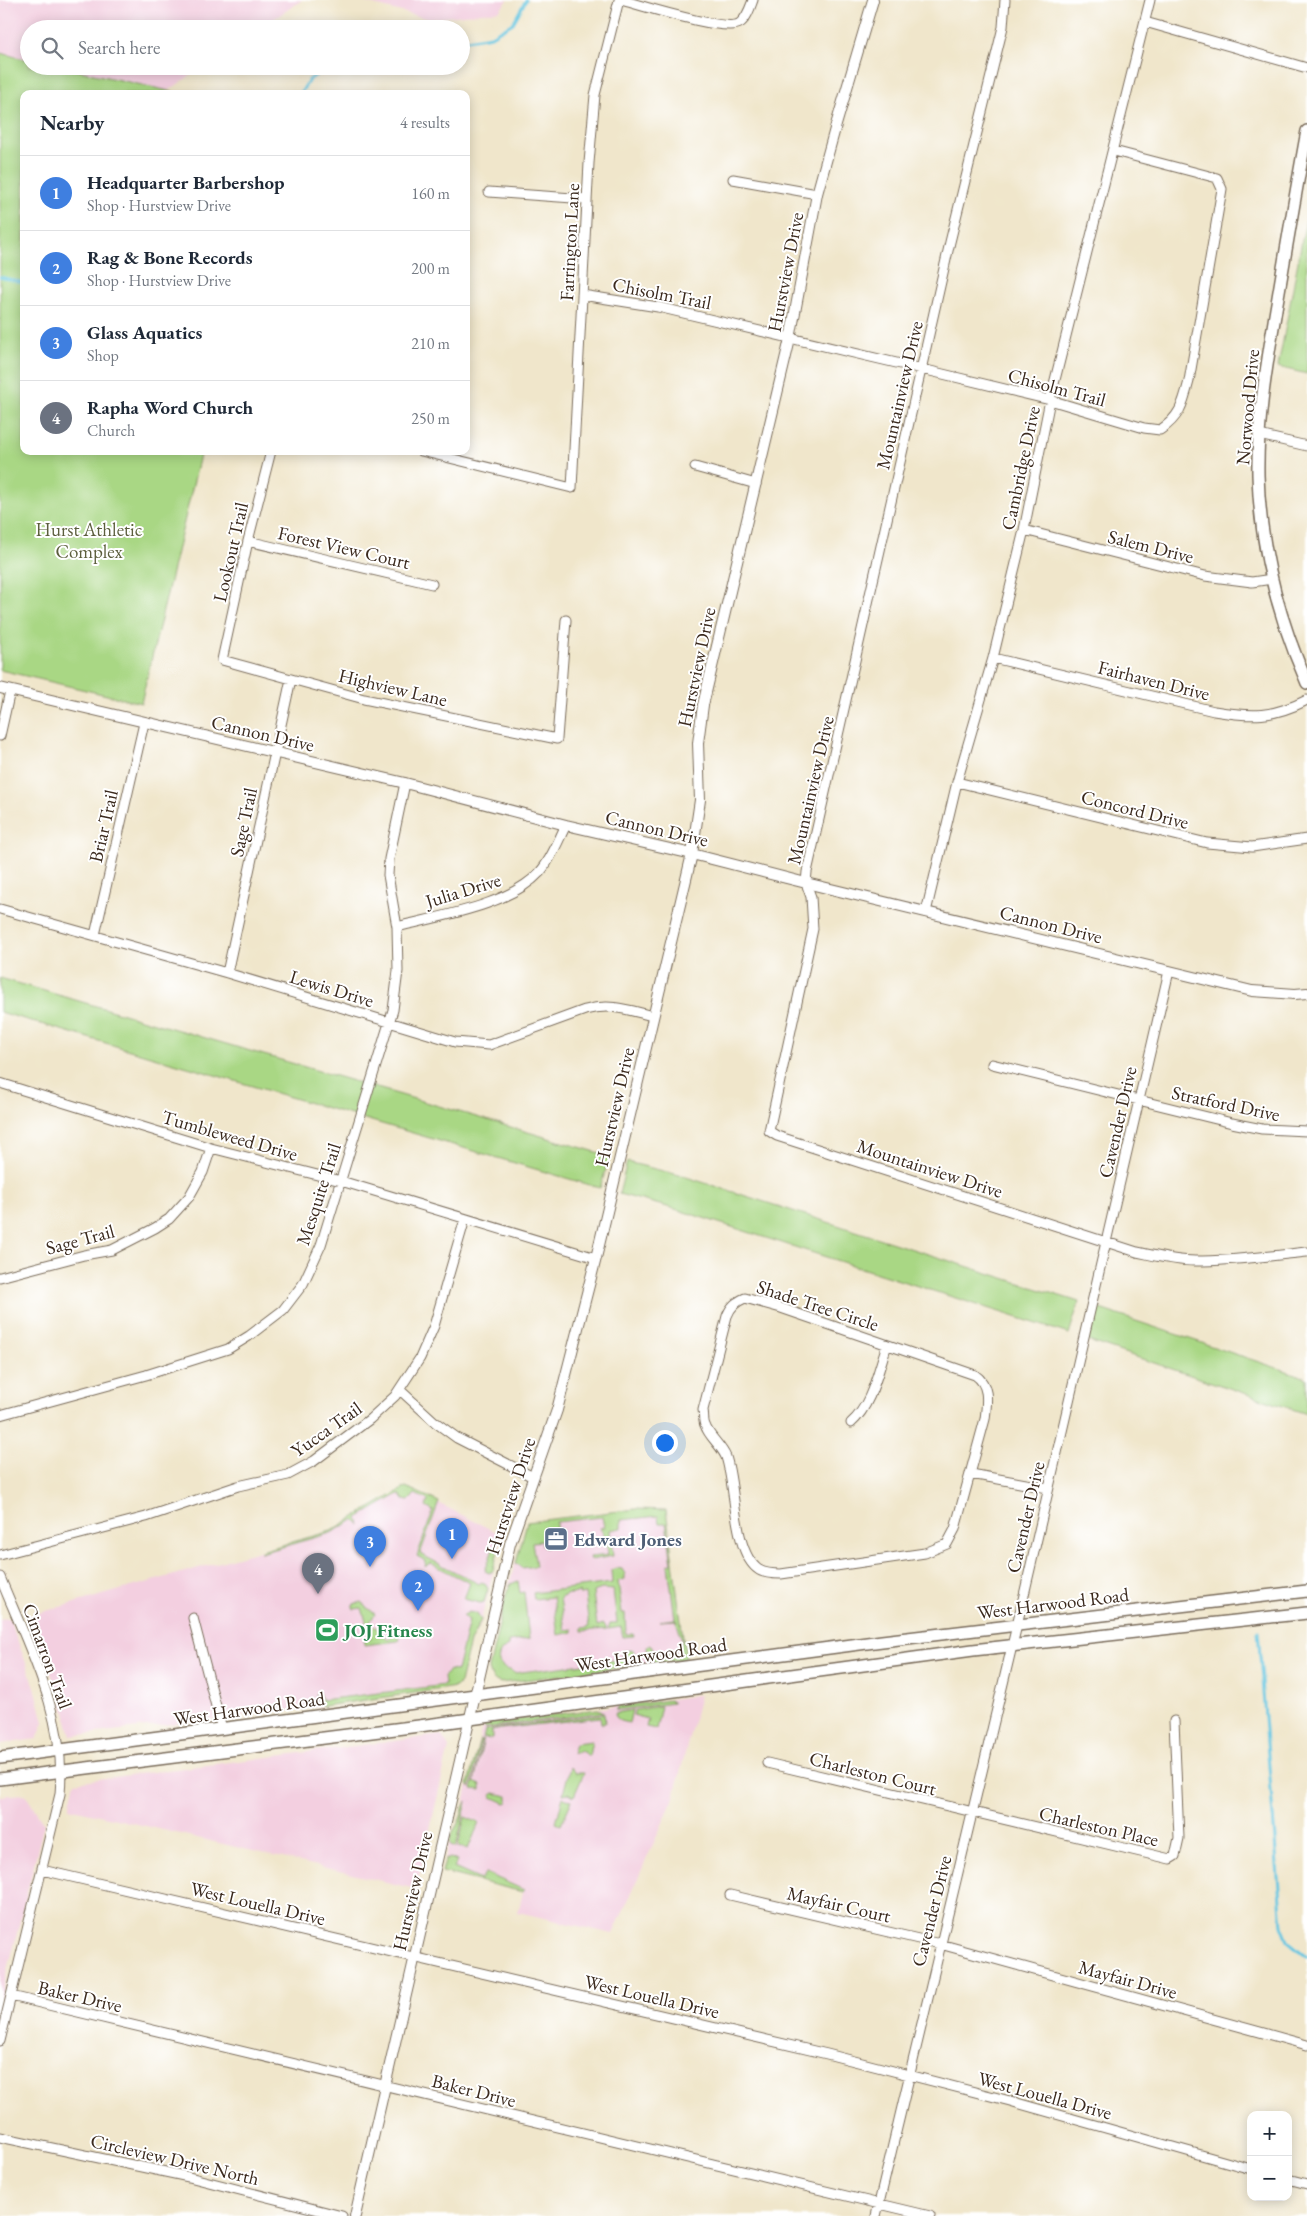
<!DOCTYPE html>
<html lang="en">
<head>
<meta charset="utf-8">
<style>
  :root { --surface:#fff; --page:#f6f6f7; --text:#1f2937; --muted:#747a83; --line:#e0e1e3; --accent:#1f6fb2 }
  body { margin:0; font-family:"EB Garamond",serif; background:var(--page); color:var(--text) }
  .controls { position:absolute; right:15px; bottom:15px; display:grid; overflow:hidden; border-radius:10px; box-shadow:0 2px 12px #0003 }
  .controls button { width:45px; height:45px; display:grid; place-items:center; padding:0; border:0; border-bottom:1px solid var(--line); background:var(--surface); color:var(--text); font:25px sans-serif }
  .you { position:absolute; left:664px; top:1442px; width:18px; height:18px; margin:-12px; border:4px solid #fff; border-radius:50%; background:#1a73e8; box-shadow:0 0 0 8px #1a73e833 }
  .badge { display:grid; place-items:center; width:32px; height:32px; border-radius:50%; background:var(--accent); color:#fff; font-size:16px; font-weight:700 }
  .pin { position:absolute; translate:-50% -41px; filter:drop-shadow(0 1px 2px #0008) }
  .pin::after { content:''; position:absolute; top:26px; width:18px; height:15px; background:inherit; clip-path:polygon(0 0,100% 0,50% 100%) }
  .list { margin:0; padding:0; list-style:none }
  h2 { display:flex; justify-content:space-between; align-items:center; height:65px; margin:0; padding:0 20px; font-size:21px }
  h2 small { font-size:16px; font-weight:400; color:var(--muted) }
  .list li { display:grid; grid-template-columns:32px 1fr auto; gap:15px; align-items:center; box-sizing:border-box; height:75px; padding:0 20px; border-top:1px solid var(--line) }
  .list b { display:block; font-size:19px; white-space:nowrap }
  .list p { margin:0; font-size:16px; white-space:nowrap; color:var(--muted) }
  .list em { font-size:16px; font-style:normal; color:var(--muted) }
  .icon { flex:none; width:28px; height:28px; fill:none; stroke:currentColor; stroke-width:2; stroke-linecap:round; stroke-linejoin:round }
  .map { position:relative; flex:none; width:1307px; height:2216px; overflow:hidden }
  .search { position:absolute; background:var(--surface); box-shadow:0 2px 12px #0003; left:20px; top:20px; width:450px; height:55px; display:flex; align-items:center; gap:12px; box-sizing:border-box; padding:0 18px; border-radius:28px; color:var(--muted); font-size:19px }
  .panel { position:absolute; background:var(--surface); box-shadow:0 2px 12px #0003; left:20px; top:90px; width:450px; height:365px; border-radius:10px }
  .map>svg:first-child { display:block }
</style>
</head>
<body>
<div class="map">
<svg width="1307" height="2216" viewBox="0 0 1307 2216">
  <rect width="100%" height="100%" fill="#fff"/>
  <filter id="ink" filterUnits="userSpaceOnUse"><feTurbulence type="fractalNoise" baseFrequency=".02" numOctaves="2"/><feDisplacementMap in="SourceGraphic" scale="10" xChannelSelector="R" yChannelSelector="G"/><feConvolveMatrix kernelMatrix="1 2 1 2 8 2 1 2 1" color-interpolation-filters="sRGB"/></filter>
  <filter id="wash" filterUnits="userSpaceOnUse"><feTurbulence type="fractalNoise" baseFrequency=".0096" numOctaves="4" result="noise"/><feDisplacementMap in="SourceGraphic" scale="20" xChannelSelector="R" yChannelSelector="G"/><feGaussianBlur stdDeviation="1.12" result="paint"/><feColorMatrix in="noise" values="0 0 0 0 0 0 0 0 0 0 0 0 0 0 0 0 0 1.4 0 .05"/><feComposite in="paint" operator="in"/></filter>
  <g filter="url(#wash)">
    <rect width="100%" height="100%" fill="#f0e6cb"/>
    <path fill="#f3cfe0" d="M0,0H302L259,29H29V60L0,53Z
      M355,0H508L499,11L429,19Z
      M58,66H204L168,91Z
      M406,1487L502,1535L480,1625L471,1640L460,1683L456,1687L297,1709L71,1736L62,1701L28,1616L331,1531Z
      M636,1509L666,1510L686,1659L501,1683L493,1680L489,1669L504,1602L527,1522Z
      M9,1618L35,1687L44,1722L37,1739L0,1744V1619Z
      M700,1695L673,1800L613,1934L518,1912L523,1892L442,1872L451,1835L460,1819L481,1731L484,1725L490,1723Z
      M441,1735L449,1747L416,1889L69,1808L75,1782Z
      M25,1794L44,1824L0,2002V1796Z"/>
    <path fill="#a9d784" stroke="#728051" d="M0,53L29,60V66H58L182,94H24V451H201L141,703L0,670Z
      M1307,214V374L1278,367Z
      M0,978L610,1156L600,1188L0,1012Z
      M627,1162L683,1176L1079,1302L1069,1334L675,1209L619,1194Z
      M1097,1308L1307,1378V1414L1088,1341Z
      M406,1487L439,1502L420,1554L479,1584L481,1582L486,1585L488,1589L484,1602L480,1603L464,1599L470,1583L430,1563L425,1567L426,1561L417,1556L433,1511L426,1507L428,1500L415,1494L409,1501L404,1500L400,1494L397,1495L358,1518L360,1525L354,1520L331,1533L261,1553V1551L331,1531Z
      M636,1509L666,1510L686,1659L656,1663L652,1661L648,1656L647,1647L649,1645L652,1647L653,1655L680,1652V1643L682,1640L676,1620L659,1621L675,1619L668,1565L672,1563L666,1523H659L658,1516L621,1520V1528L610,1530L613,1556L591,1560L590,1557L608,1555C607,1545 606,1538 600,1528L604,1527L602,1517L556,1522V1530L545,1533L547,1548L543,1547L541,1541L532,1542L536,1566L521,1568L516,1563L527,1522Z
      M494,1546L498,1551L493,1571L489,1573L485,1571Z
      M616,1568L622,1569L625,1574V1579L618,1581L622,1613H625L626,1634H633L634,1636L623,1637L621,1627L608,1629L610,1623H617L613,1590L602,1589L593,1592L597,1626L604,1624L607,1629L582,1631V1628L589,1627L585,1594L580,1595L579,1592L570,1595V1593L560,1598L565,1630L573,1629V1632L558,1635L553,1597L534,1599L533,1593L612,1583L611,1570Z
      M518,1581L520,1593L524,1592L529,1639L508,1642V1646C500,1650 494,1660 503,1667C507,1671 510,1668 514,1673L615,1660L623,1658V1651L633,1650L636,1657L630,1666L616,1668L501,1683L493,1680L489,1669L507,1591L511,1584Z
      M361,1602L375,1614L370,1622L388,1639L394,1634L399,1639L398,1641L364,1645V1641L371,1639L362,1608L354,1609L353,1607V1604Z
      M469,1612L477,1614L481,1620L470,1642L460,1683L456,1687L324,1706L318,1703L316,1695L319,1693L322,1700L445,1685L444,1677L449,1670L457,1671L469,1620L462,1616Z
      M669,1700L673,1703L616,1710L619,1706Z
      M661,1706L656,1729L646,1727L648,1719L633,1715L635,1710Z
      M598,1709L604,1712L485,1728L483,1726L490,1723Z
      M632,1710L629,1723L621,1721L616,1717L615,1713Z
      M604,1714L605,1723L603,1724L601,1723L600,1717L492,1730V1739L484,1738L474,1782L481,1785V1790L472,1789L485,1730Z
      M480,1739L481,1740L470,1788L468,1784Z
      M592,1741L589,1756L581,1751L572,1754L575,1743Z
      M570,1767L575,1773H584L574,1796L569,1793L563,1794Z
      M494,1793L508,1796V1802L505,1803L492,1797L491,1795Z
      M563,1797L566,1799L572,1800L561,1825L556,1823Z
      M467,1801L456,1847L451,1845C447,1836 457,1828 460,1819C463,1813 462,1806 467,1801Z
      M465,1817L479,1823L468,1849L458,1846Z
      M450,1858L457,1861L454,1868L481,1880L486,1873L524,1890L523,1892L442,1872L445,1860Z"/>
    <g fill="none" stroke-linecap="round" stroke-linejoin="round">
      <path stroke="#63c6e1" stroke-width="3" d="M461,41L491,36L513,23L526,0
        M300,94L309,80L329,66
        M0,277L24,283
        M1258,1631L1282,1926L1288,1941L1307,1957"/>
    </g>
  </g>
  <g filter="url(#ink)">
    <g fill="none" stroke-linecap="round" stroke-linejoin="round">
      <defs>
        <path id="minor" d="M621,0C640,5 727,33 740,23C747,18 750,8 753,0
          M1005,0L1003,27L950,242L807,872L806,883L811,897L813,929L769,1131L777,1136L1137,1252C1156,1256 1175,1261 1195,1261C1232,1261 1270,1256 1307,1252
          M1145,22L1307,68
          M733,179L817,194
          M489,192L587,199
          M582,295L658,307L922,369L1050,400L1144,428L1160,430C1180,417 1183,404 1189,381L1222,189L1217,178L1114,151
          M1259,435L1307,446
          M271,451L248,541L222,660L364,699L557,739L566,620
          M421,451L572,488L589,163L595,95L619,0
          M695,467L756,484
          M1024,530L1205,576L1252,582L1272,579
          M248,541L432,584
          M993,658L1214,711C1252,717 1272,718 1307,700
          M0,736L10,691
          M957,782L1207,843L1252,847L1307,839
          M0,909L227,973L455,1042L489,1045L585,1010C611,1003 628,1010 653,1016
          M926,912L957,782L993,658L1024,530L1050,400L1150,0
          M397,927C439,916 509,906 540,872C551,860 558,841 566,825
          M95,935L144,723
          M227,973L291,679
          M992,1064L1232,1123L1262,1129L1307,1131
          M0,1083L211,1148L341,1181L596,1258
          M0,1277L84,1255L112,1250L155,1228L169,1219L189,1197L203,1172L211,1148
          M745,1298L781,1308L975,1375C990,1385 987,1402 985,1419L955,1529L947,1544L925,1553L781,1574C774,1574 766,1574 759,1570C733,1553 736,1486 726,1457C721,1445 709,1437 705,1425C703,1421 704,1414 703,1410L727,1316C731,1306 736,1302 745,1298Z
          M400,1390L435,1422L457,1438L533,1477
          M0,1415L146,1375L228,1349L249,1336L283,1310L303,1284L321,1245L393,1010L398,971L397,927L388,875L389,859L405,783
          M851,1423C872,1405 878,1370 887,1345
          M971,1474L1048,1488
          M0,1555L146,1517L238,1486L288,1475L314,1461L370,1419L395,1396L420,1358L434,1326L465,1219
          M0,1577C28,1646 67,1718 60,1794L0,2041
          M193,1618L222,1729
          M767,1763L1170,1859L1175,1856L1179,1838L1174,1721
          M42,1870L827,2054L1010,2101L1251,2169
          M730,1895L940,1944L1307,2045
          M11,1996L930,2216
          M0,2137L189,2177L342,2216
          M1288,2179L1307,2184
          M876,2216L1017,1625L1169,971"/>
        <path id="tertiary" d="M0,688L405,783L566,825L692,854L806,883L1252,991L1295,994L1307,993
          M355,2216L510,1544L557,1410L596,1258L692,854L700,800L698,743L703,705L790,339L817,194L836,125L873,0"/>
        <path id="secondary" d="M1307,131C1296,190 1286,250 1276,309C1267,364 1257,419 1258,475C1260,547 1278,617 1307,683
          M0,1758L882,1641L1307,1591
          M0,1779L419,1726L973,1650L1307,1613"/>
      </defs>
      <use href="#minor" stroke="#7a6c5b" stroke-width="11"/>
      <use href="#tertiary" stroke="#7a6c5b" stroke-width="12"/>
      <use href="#secondary" stroke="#7a6c5b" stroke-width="14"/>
      <use href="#minor" stroke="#fff" stroke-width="9"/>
      <use href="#tertiary" stroke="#fff" stroke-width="10"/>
      <use href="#secondary" stroke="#fff" stroke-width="11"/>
    </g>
  </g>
  <defs>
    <symbol id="office-square" viewBox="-11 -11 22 22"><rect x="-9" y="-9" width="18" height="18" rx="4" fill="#5c6f8a" stroke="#fff"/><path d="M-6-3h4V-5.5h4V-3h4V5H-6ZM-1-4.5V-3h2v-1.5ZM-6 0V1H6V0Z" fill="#fff"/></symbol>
    <symbol id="stadium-square" viewBox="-11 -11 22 22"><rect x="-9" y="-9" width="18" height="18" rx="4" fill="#2e9e5b" stroke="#fff"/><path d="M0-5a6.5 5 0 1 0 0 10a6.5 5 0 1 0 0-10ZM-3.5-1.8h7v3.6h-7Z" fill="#fff"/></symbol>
  </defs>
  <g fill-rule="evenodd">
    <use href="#office-square" x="542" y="1525" width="28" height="28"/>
    <use href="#stadium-square" x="313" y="1616" width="28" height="28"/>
  </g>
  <g text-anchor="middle" stroke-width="4" stroke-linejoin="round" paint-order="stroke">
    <g font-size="19" fill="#3b2a1e" stroke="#fff">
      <text transform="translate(569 242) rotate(-87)" y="7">Farrington Lane</text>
      <text transform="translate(785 272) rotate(-79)" y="7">Hurstview Drive</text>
      <text transform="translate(662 293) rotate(11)" y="7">Chisolm Trail</text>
      <text transform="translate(1057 387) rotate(15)" y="7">Chisolm Trail</text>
      <text transform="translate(899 395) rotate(-77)" y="7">Mountainview Drive</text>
      <text transform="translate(1247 407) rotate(-85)" y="7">Norwood Drive</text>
      <text transform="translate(1020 468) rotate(-78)" y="7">Cambridge Drive</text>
      <text transform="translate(1151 546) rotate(14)" y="7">Salem Drive</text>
      <text transform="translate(344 547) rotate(13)" y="7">Forest View Court</text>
      <text transform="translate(230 552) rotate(-77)" y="7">Lookout Trail</text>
      <text transform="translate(696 667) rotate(-78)" y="7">Hurstview Drive</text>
      <text transform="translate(1154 680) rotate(14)" y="7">Fairhaven Drive</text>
      <text transform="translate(393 687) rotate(13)" y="7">Highview Lane</text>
      <text transform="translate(263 733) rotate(13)" y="7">Cannon Drive</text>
      <text transform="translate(810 790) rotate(-77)" y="7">Mountainview Drive</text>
      <text transform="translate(1135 809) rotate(14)" y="7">Concord Drive</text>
      <text transform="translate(243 822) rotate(-78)" y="7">Sage Trail</text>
      <text transform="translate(103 826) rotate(-77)" y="7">Briar Trail</text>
      <text transform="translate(657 828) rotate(13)" y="7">Cannon Drive</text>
      <text transform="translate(463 890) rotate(-17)" y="7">Julia Drive</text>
      <text transform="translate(1051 924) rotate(14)" y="7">Cannon Drive</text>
      <text transform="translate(332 988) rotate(17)" y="7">Lewis Drive</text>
      <text transform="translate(1226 1103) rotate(12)" y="7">Stratford Drive</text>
      <text transform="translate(614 1107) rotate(-77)" y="7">Hurstview Drive</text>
      <text transform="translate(1117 1122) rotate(-77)" y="7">Cavender Drive</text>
      <text transform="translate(230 1135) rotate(16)" y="7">Tumbleweed Drive</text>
      <text transform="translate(930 1168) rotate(18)" y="7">Mountainview Drive</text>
      <text transform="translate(318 1194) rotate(-72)" y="7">Mesquite Trail</text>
      <text transform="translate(80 1239) rotate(-15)" y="7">Sage Trail</text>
      <text transform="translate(818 1305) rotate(18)" y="7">Shade Tree Circle</text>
      <text transform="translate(326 1429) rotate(-35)" y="7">Yucca Trail</text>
      <text transform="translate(510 1496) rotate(-72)" y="7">Hurstview Drive</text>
      <text transform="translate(1025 1517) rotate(-77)" y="7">Cavender Drive</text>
      <text transform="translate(1053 1603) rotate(-7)" y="7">West Harwood Road</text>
      <text transform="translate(651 1654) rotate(-8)" y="7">West Harwood Road</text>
      <text transform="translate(48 1656) rotate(70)" y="7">Cimarron Trail</text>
      <text transform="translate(249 1708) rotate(-8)" y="7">West Harwood Road</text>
      <text transform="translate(873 1773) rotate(14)" y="7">Charleston Court</text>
      <text transform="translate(1099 1826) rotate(13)" y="7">Charleston Place</text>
      <text transform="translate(412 1891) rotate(-77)" y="7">Hurstview Drive</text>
      <text transform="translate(258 1903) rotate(13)" y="7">West Louella Drive</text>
      <text transform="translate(839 1904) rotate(13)" y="7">Mayfair Court</text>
      <text transform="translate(931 1911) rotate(-76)" y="7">Cavender Drive</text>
      <text transform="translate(1128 1979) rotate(15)" y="7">Mayfair Drive</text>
      <text transform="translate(80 1996) rotate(13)" y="7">Baker Drive</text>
      <text transform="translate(652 1996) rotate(13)" y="7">West Louella Drive</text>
      <text transform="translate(474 2090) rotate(14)" y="7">Baker Drive</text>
      <text transform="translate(1045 2095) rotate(15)" y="7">West Louella Drive</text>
      <text transform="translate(175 2159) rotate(13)" y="7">Circleview Drive North</text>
    </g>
    <g font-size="19" fill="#5c5e3d" stroke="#fff">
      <text x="89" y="536">Hurst Athletic<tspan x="89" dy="22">Complex</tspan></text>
    </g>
    <g font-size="19" font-weight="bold" fill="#4e5e75" stroke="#fff" text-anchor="start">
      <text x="574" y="1546">Edward Jones</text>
    </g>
    <g font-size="19" font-weight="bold" fill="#27864d" stroke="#fff" text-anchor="start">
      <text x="344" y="1637">JOJ Fitness</text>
    </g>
  </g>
</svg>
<div class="controls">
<button>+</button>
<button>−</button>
</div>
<div class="you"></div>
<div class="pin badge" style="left:452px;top:1559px;background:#3f7fe0">1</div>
<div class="pin badge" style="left:418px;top:1611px;background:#3f7fe0">2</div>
<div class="pin badge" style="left:370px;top:1567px;background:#3f7fe0">3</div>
<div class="pin badge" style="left:318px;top:1594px;background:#6b7280">4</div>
<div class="search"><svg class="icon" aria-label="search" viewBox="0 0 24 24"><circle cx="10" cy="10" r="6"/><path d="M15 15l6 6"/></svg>Search here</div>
<section class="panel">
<h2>Nearby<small>4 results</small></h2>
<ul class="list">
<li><span class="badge" style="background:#3f7fe0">1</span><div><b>Headquarter Barbershop</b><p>Shop · Hurstview Drive</p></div><em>160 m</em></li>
<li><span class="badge" style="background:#3f7fe0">2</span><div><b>Rag &amp; Bone Records</b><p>Shop · Hurstview Drive</p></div><em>200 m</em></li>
<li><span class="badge" style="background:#3f7fe0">3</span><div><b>Glass Aquatics</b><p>Shop</p></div><em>210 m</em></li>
<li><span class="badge" style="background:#6b7280">4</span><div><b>Rapha Word Church</b><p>Church</p></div><em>250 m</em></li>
</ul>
</section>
</div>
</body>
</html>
